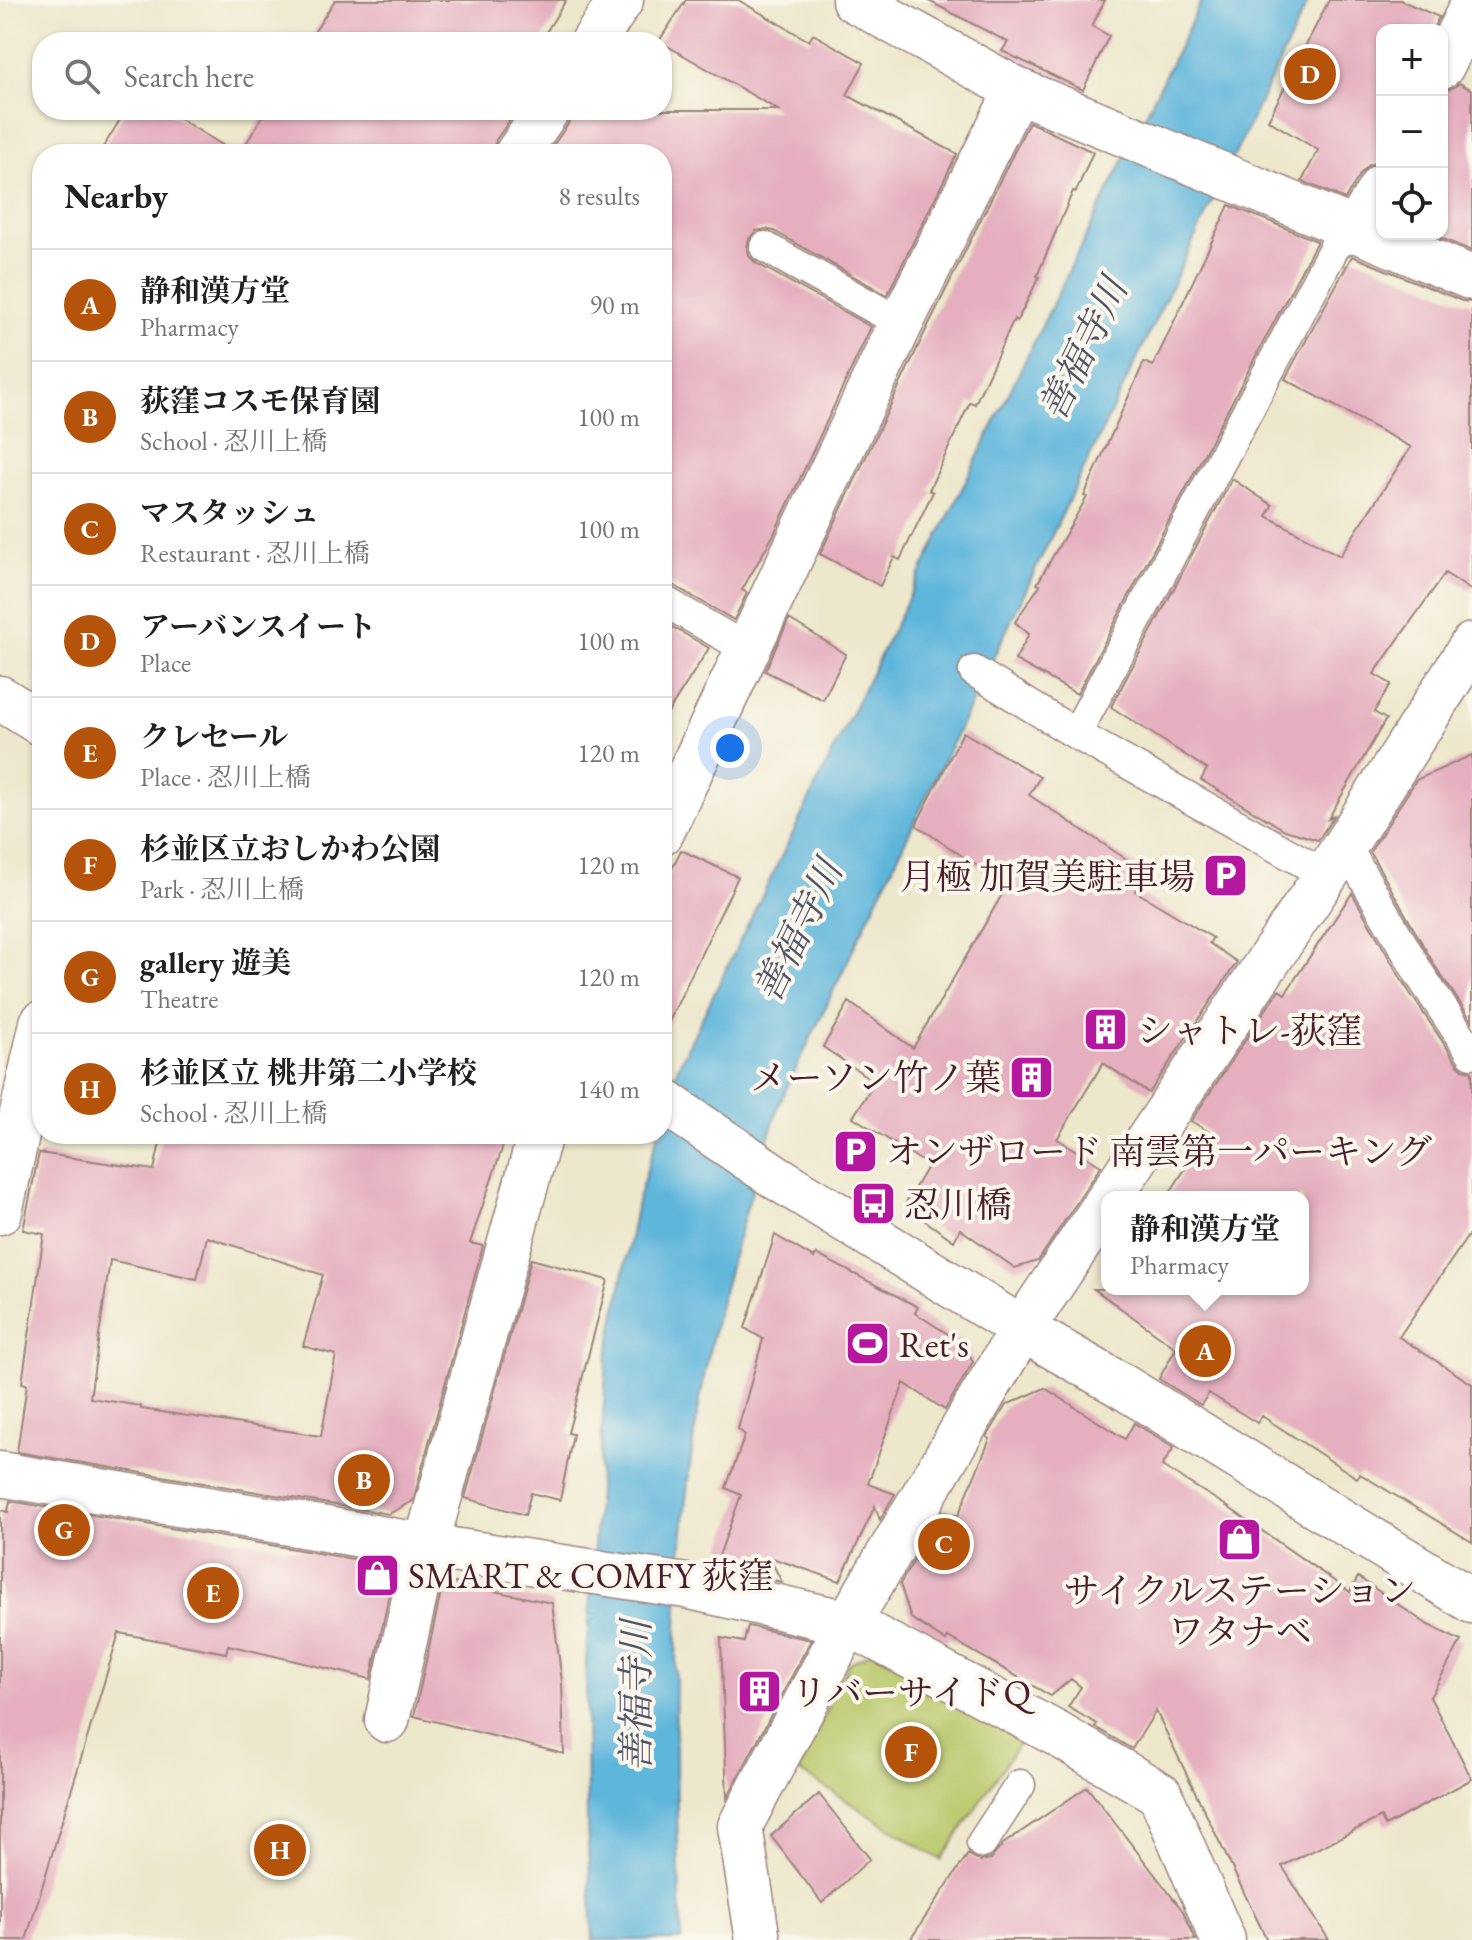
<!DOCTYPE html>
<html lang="en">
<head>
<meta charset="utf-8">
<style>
  :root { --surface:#fff; --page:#f6f6f6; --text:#202124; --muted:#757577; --line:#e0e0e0; --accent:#b45309 }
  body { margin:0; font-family:"EB Garamond","Noto Serif JP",serif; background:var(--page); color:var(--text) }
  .controls { position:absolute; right:24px; top:24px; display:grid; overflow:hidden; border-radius:16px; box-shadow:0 2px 6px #0004 }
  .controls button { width:72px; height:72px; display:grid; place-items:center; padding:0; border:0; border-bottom:2px solid var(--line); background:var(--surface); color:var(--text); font:40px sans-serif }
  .you { position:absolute; left:730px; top:748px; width:28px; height:28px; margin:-20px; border:6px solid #fff; border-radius:50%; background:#1a73e8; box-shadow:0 0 0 12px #1a73e833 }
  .badge { display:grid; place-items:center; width:52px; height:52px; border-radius:50%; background:var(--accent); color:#fff; font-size:26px; font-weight:700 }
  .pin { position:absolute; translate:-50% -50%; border:4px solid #fff; box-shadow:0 2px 8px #0006 }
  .popup { position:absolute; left:1101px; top:1191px; width:208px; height:104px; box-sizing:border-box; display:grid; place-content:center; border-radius:16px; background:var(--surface); filter:drop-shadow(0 2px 6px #0005); font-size:26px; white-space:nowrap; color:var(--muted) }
  .popup b { font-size:30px; color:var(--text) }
  .popup::after { content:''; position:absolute; left:50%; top:100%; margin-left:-16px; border:16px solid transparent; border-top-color:var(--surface) }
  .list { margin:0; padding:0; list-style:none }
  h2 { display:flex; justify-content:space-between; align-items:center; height:104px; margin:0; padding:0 32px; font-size:34px }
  h2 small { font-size:26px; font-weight:400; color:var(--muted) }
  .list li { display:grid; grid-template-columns:52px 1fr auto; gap:24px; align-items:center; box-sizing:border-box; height:112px; padding:0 32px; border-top:2px solid var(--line) }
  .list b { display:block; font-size:30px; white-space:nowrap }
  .list p { margin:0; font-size:26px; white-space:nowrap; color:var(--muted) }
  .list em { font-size:26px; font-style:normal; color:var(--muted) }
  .icon { flex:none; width:44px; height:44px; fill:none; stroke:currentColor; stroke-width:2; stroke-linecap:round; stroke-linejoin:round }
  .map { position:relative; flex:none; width:1472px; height:1940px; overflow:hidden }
  .search { position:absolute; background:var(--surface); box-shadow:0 2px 6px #0004; left:32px; top:32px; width:640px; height:88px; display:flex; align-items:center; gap:20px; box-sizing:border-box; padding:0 28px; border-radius:32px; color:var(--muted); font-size:30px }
  .panel { position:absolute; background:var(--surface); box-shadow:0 2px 6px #0004; left:32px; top:144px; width:640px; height:1000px; border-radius:32px }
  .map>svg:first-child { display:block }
</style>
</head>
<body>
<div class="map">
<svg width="1472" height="1940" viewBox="0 0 1472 1940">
  <rect width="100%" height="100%" fill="#fbf7ec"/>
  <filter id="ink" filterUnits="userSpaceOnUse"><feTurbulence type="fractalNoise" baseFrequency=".0125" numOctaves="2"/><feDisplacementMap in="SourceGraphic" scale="16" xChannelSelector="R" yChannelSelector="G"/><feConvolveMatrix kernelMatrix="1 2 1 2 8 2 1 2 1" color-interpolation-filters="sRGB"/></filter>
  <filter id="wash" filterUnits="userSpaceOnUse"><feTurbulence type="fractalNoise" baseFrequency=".006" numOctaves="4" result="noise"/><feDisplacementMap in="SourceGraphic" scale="32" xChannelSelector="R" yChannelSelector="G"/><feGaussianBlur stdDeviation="1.8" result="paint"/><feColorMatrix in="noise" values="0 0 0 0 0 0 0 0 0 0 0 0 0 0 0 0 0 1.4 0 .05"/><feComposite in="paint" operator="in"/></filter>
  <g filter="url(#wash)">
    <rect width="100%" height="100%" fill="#ede7cc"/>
    <path fill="#bac96c" stroke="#82744c" stroke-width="2" d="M872,1652L1026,1733L941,1860L799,1771L849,1663Z"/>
    <path fill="#5eb6db" stroke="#546a83" stroke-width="2" d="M1202,0H1309L779,1104C751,1194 721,1285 704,1378C668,1563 673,1753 682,1940H593L587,1825L586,1663L607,1360L637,1202L658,1134H662V1121L678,1067Z"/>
    <g id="blocks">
      <path fill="#e5afbf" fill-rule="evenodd" d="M335,0H566L540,42H308Z
        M686,0H738L809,41L813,34L864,63L847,95L957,154L887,295L774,231L766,229L756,231L749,239L747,248L749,256L756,263L871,327L773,536L742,590L747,593L734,620L671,584L662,582V154H547L568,124L572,110H778L659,41Z
        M927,0H1105L1092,26L1109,36L1083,90L1002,51L1008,42Z
        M1329,0H1400L1439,17L1432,30H1382V161L1369,165L1361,173L1345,199L1302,181L1318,150L1268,120Z
        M1459,83L1472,90V251L1431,234H1442V91L1455,87Z
        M126,110H165L237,154H99Z
        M266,110H517L496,140L492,154H240Z
        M1029,122L1093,152L1076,192L1073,191L1037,276L1039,277L1017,321L1014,319L975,404L970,402L929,490L933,492L900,560L894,557L880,586L820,554L924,334Z
        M1229,205L1317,241L1077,694L1015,660L1029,634L1015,622L1040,585L1037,584L1087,497L1084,496L1144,362L1153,366Z
        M1352,256L1462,301L1472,302V591L1445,573L1374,674L1391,684L1374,712L1386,719L1328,819L1334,816L1318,840L1285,830L1201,780L1207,769L1111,707L1232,479L1272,505L1267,516L1340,556L1411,447L1285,379Z
        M789,619L846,654L823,700L765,671Z
        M662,621L709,648L662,722Z
        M963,732L1040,777L1029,795L1146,872L1135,891L1213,938L1209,943L1237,962L1149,1093L1103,1063L1057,1139L1101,1166L1038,1261L1015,1268L960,1229L954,1241L904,1206L928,1165L853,1117L875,1082L823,1047L849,1002L913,1048L1007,886L916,825Z
        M1472,755V1021L1435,966L1370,852L1416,780Z
        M681,850L738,877L662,1036V889Z
        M1352,893L1404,984L1457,1063L1463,1069L1472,1071V1230L1399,1337L1472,1384V1542L1360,1474L1357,1478L1262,1416L1257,1423L1209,1393L1201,1405L1159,1379L1176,1348L1094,1289H1303V1197H1167L1209,1132L1191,1121L1279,990L1285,994Z
        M162,1134H507L470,1243L483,1246L413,1501L389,1514L17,1452L27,1384L22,1383L44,1234L23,1230L39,1153L154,1170ZM207,1237L323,1275L303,1346L336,1355L321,1436L141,1409V1406L90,1398L110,1260L197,1279Z
        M775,1235L814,1258L816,1254L918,1307L915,1313L965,1345L973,1362L945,1410L904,1383L868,1484L895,1494L880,1520L875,1506L840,1581L769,1557L782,1582L715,1567L741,1495L726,1488L745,1435L738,1429L763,1339L745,1328Z
        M531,1259L608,1280L568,1433L573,1434L560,1500L531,1493L525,1515L465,1498Z
        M1045,1388L1125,1439L1134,1423L1174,1447L1162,1466L1225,1505L1350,1592L1358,1577L1428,1625L1461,1641L1430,1697L1472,1779L1385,1826L1381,1817L1282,1866L1329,1940H1267L1156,1711L1132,1749L1095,1727L1097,1724L1068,1707L1081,1687L1071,1679L1051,1696L948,1637L946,1641L911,1618L900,1584L943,1511L958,1516L990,1439L987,1437L1006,1405Z
        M10,1501L389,1565L394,1573L371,1679L228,1645L226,1653L119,1633L26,1940H0V1510L8,1512Z
        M455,1583L552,1603L562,1682L564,1754L414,1716L441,1592Z
        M748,1626L811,1640L727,1798L721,1638L744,1642Z
        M1087,1787L1183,1911L1196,1940H910L968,1854L980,1861L991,1859L1003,1844Z
        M819,1794L870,1859L822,1903L771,1836Z"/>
    </g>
  </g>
  <g filter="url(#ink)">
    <use href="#blocks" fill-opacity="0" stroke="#9c837c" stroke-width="2"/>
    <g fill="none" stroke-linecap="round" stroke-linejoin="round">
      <defs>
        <path id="service" d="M765,247L901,323
          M662,600L749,650
          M974,671L1076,734L1326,875
          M1076,734L1335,246L1355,231
          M1345,845L1420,975L1472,1053
          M982,1843L1020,1785"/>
        <path id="minor" d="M854,0L1017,90L1472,278
          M593,42L621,0
          M1442,66L1472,6
          M517,154L547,110
          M1355,231L1382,186
          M662,832L901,323L1017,90
          M1110,1197L1326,875L1472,645
          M0,1212L42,1023
          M0,1474L426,1546L686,1586L848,1623L1057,1734L1160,1794L1223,1940
          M387,1720L426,1546L540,1134
          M758,1940L740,1826L848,1623L1022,1329L1107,1202"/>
        <path id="tertiary" d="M0,698L42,724
          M662,1100L776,1177L1022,1329L1122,1386L1472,1601"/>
      </defs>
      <use href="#service" stroke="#9c837c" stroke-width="33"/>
      <use href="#minor" stroke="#9c837c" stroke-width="47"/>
      <use href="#tertiary" stroke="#9c837c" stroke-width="47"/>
      <use href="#service" stroke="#fff" stroke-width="30"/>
      <use href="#minor" stroke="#fff" stroke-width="44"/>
      <use href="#tertiary" stroke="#fff" stroke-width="44"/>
    </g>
  </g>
  <defs>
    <symbol id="parking-square" viewBox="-11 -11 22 22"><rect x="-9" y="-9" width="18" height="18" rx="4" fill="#b5179e" stroke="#fbf7ec"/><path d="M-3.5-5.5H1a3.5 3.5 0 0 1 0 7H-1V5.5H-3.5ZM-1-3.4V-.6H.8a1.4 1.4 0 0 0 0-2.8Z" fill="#fff"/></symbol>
    <symbol id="building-square" viewBox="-11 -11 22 22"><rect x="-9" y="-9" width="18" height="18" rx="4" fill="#b5179e" stroke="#fbf7ec"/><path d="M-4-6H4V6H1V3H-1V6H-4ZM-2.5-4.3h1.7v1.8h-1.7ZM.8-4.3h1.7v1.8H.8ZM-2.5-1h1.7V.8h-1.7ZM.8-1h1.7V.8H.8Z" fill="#fff"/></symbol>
    <symbol id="bus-square" viewBox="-11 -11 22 22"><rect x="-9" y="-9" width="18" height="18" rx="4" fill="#b5179e" stroke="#fbf7ec"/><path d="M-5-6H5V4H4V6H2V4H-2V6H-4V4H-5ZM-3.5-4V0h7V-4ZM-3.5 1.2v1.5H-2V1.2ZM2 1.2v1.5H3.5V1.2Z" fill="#fff"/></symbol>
    <symbol id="stadium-square" viewBox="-11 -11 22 22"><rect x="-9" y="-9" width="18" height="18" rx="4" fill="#b5179e" stroke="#fbf7ec"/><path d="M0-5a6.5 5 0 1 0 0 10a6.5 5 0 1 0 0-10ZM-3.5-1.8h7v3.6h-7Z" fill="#fff"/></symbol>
    <symbol id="shop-square" viewBox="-11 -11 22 22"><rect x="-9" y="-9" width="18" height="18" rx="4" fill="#b5179e" stroke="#fbf7ec"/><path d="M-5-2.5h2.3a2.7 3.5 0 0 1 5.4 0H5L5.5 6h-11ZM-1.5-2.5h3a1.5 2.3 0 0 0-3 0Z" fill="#fff"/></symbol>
  </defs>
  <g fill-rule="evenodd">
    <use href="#parking-square" x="1200" y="850" width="51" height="51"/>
    <use href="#building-square" x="1080" y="1004" width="51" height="51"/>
    <use href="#building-square" x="1006" y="1052" width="51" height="51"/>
    <use href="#parking-square" x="830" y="1126" width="51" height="51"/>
    <use href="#bus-square" x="848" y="1178" width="51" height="51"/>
    <use href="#stadium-square" x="842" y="1318" width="51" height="51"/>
    <use href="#shop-square" x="1214" y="1514" width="51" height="51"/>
    <use href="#shop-square" x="352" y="1550" width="51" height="51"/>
    <use href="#building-square" x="734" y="1666" width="51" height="51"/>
  </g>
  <g text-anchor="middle" stroke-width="8" stroke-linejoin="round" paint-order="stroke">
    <g font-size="36" fill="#4a1f2b" stroke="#fbf7ec" text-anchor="start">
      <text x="1195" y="889" text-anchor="end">月極 加賀美駐車場</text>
      <text x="1137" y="1043">シャトレ-荻窪</text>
      <text x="1001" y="1090" text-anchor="end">メーソン竹ノ葉</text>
      <text x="886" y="1164">オンザロード 南雲第一パーキング</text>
      <text x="904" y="1217">忍川橋</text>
      <text x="899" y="1357">Ret's</text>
      <text x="408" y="1588">SMART &amp; COMFY 荻窪</text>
      <text x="1240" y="1603" text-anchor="middle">サイクルステーション<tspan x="1240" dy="41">ワタナベ</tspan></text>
      <text x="791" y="1705">リバーサイドQ</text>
    </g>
    <g font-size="38" font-style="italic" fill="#515469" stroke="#fbf7ec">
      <text transform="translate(1083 349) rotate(-64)" y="13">善福寺川</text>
      <text transform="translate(798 931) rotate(-64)" y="13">善福寺川</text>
      <text transform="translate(636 1696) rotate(-90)" y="13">善福寺川</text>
    </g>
  </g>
</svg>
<div class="controls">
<button>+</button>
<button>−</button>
<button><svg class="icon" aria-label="locate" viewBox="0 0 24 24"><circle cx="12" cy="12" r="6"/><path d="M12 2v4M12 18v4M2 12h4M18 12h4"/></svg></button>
</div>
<div class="you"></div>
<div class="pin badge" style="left:1205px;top:1351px">A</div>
<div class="popup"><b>静和漢方堂</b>Pharmacy</div>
<div class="pin badge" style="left:364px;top:1480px">B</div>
<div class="pin badge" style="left:944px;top:1544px">C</div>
<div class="pin badge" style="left:1310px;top:74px">D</div>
<div class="pin badge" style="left:213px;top:1593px">E</div>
<div class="pin badge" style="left:911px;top:1752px">F</div>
<div class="pin badge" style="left:64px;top:1530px">G</div>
<div class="pin badge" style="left:280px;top:1850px">H</div>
<div class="search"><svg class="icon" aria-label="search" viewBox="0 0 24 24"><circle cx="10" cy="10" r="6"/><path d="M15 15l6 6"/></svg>Search here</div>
<section class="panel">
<h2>Nearby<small>8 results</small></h2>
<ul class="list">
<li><span class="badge">A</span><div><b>静和漢方堂</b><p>Pharmacy</p></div><em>90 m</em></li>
<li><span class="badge">B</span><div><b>荻窪コスモ保育園</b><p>School · 忍川上橋</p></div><em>100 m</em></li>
<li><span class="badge">C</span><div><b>マスタッシュ</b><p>Restaurant · 忍川上橋</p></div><em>100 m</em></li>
<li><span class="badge">D</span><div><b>アーバンスイート</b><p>Place</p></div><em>100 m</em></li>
<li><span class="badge">E</span><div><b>クレセール</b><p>Place · 忍川上橋</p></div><em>120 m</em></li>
<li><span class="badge">F</span><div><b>杉並区立おしかわ公園</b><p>Park · 忍川上橋</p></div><em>120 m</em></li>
<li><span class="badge">G</span><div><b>gallery 遊美</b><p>Theatre</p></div><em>120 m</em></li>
<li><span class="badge">H</span><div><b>杉並区立 桃井第二小学校</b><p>School · 忍川上橋</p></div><em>140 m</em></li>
</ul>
</section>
</div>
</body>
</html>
